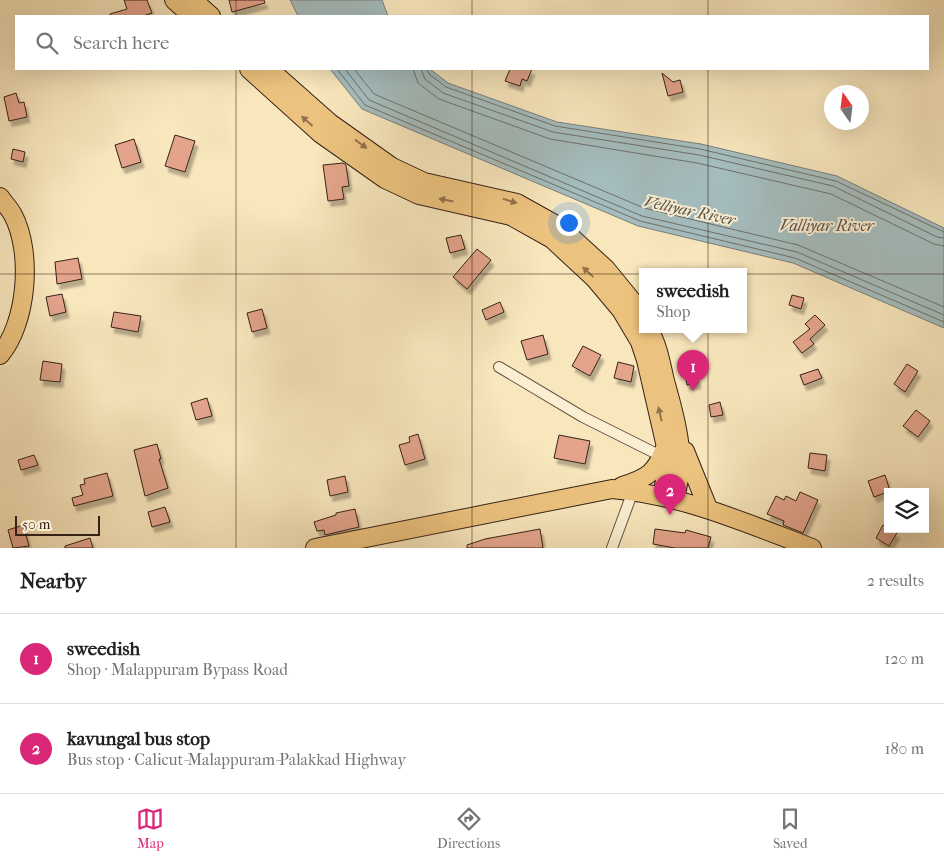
<!DOCTYPE html>
<html lang="en">
<head>
<meta charset="utf-8">
<style>
  :root { --surface:#fff; --page:#f6f6f6; --text:#202124; --muted:#757577; --line:#e0e0e0; --accent:#db2777 }
  body { margin:0; font-family:"IM FELL French Canon",serif; background:var(--page); color:var(--text) }
  .controls { position:absolute; right:15px; bottom:15px; display:grid; overflow:hidden; border-radius:0px; box-shadow:0 5px 20px #0002 }
  .controls button { width:45px; height:45px; display:grid; place-items:center; padding:0; border:0; border-bottom:1px solid var(--line); background:var(--surface); color:var(--text); font:25px sans-serif }
  .compass { position:absolute; left:824px; top:85px; width:45px; height:45px; border-radius:50%; background:var(--surface); box-shadow:0 5px 20px #0002; rotate:346deg }
  .scale { position:absolute; left:15px; bottom:12px; width:85px; box-sizing:border-box; padding-left:5px; border:2px solid #372218; border-top:0; font-size:14px; line-height:18px; white-space:nowrap; color:#372218; -webkit-text-stroke:4px #faefd3; paint-order:stroke }
  .you { position:absolute; left:568px; top:222px; width:18px; height:18px; margin:-12px; border:4px solid #fff; border-radius:50%; background:#1a73e8; box-shadow:0 0 0 8px #1a73e833 }
  .badge { display:grid; place-items:center; width:32px; height:32px; border-radius:50%; background:var(--accent); color:#fff; font-size:16px; font-weight:700 }
  .pin { position:absolute; translate:-50% -41px; filter:drop-shadow(0 1px 2px #0008) }
  .pin::after { content:''; position:absolute; top:26px; width:18px; height:15px; background:inherit; clip-path:polygon(0 0,100% 0,50% 100%) }
  .popup { position:absolute; left:639px; top:268px; width:108px; height:65px; box-sizing:border-box; display:grid; place-content:center; border-radius:0px; background:var(--surface); filter:drop-shadow(0 1px 4px #0005); font-size:16px; white-space:nowrap; color:var(--muted) }
  .popup b { font-size:19px; color:var(--text) }
  .popup::after { content:''; position:absolute; left:50%; top:100%; margin-left:-10px; border:10px solid transparent; border-top-color:var(--surface) }
  .list { margin:0; padding:0; list-style:none }
  h2 { display:flex; justify-content:space-between; align-items:center; height:65px; margin:0; padding:0 20px; font-size:21px }
  h2 small { font-size:16px; font-weight:400; color:var(--muted) }
  .list li { display:grid; grid-template-columns:32px 1fr auto; gap:15px; align-items:center; box-sizing:border-box; height:90px; padding:0 20px; border-top:1px solid var(--line) }
  .list b { display:block; font-size:19px; white-space:nowrap }
  .list p { margin:0; font-size:16px; white-space:nowrap; color:var(--muted) }
  .list em { font-size:16px; font-style:normal; color:var(--muted) }
  .icon { flex:none; width:28px; height:28px; fill:none; stroke:currentColor; stroke-width:2; stroke-linecap:round; stroke-linejoin:round }
  .map { position:relative; flex:none; width:944px; height:548px; overflow:hidden }
  .search { position:absolute; background:var(--surface); box-shadow:0 5px 20px #0002; left:15px; right:15px; top:15px; height:55px; display:flex; align-items:center; gap:12px; box-sizing:border-box; padding:0 18px; border-radius:0px; color:var(--muted); font-size:19px }
  .sheet { height:245px; background:var(--surface) }
  nav { display:flex; justify-content:space-around; align-items:center; box-sizing:border-box; height:70px; border-top:1px solid var(--line); background:var(--surface); font-size:14px; color:var(--muted) }
  nav a { display:grid; justify-items:center; gap:2px }
  nav .on { color:var(--accent) }
  .map>svg:first-child { display:block }
</style>
</head>
<body>
<div class="map">
<svg width="944" height="548" viewBox="0 0 944 548">
  <defs>
    <filter id="shadow"><feDropShadow dx="3" dy="5.5" stdDeviation="1" flood-color="#0004"/></filter>
  </defs>
  <rect width="100%" height="100%" fill="#f8e6bc"/>
  <filter id="stains"><feTurbulence type="fractalNoise" baseFrequency=".004" numOctaves="4"/><feColorMatrix values="0 0 0 0 .2 0 0 0 0 .09 0 0 0 0 .02 0 0 0 .5 -.17"/></filter>
  <radialGradient id="worn" r=".72"><stop offset=".6" stop-color="#630" stop-opacity="0"/><stop offset="1" stop-color="#630" stop-opacity=".3"/></radialGradient>
  <path fill="#a4bcbd" stroke="#787e7b" d="M290,0H382L388,16H298Z
    M330,69H430L448,83L557,122L701,144L837,176L944,228V328L793,263L638,226L362,109Z"/>
  <g fill="none" stroke-linecap="round" stroke-linejoin="round">
    <path stroke="#6e6f6a" stroke-width="1" d="M337,69L365,105L640,221L795,258L944,322
      M345,69L369,100L642,216L797,252L944,315
      M354,69L374,94L644,208L798,245L944,307
      M413,69L418,83L439,99L550,139L697,163L831,194L934,244L944,246
      M421,69L425,79L443,93L553,132L699,155L833,186L937,237L944,238
      M427,69L429,74L446,87L555,126L700,149L836,181L944,232"/>
  </g>
  <path fill="#e3a48b" stroke="#372218" filter="url(#shadow)" d="M124,0H147L152,13L143,16H110V14L127,9Z
    M229,0H264L265,3L232,12Z
    M510,69H532L527,81L522,79L520,86L505,81Z
    M662,73L673,82L680,80L683,92L668,96Z
    M16,93L19,103L24,102L27,117L9,121L4,97Z
    M175,135L195,141L185,172L165,166Z
    M134,139L141,162L122,168L115,145Z
    M13,149L25,152L23,162L11,159Z
    M343,163L346,165L349,186L342,187L344,199L328,201L323,165Z
    M461,235L465,249L450,253L446,238Z
    M477,249L491,260L467,289L453,277Z
    M78,258L82,279L57,284L55,262Z
    M62,294L66,312L50,316L46,297Z
    M792,295L804,298L801,309L789,305Z
    M500,302L504,312L486,320L482,310Z
    M262,309L267,328L252,332L247,313Z
    M114,312L141,316L138,332L111,327Z
    M815,315L825,325L810,339L814,344L802,353L793,342L810,329L805,324Z
    M543,335L548,354L527,360L521,341Z
    M583,346L601,355L590,376L572,366Z
    M43,361L62,364L60,382L40,380Z
    M693,361L698,383L687,385L683,363Z
    M618,362L634,366L631,382L614,378Z
    M907,364L918,371L905,392L894,384Z
    M818,369L822,378L804,385L800,375Z
    M207,398L212,416L196,420L191,403Z
    M720,402L723,415L711,417L709,405Z
    M916,410L930,421L918,437L903,426Z
    M418,434L425,459L405,465L399,445L410,442L409,437Z
    M559,435L590,441L585,464L554,458Z
    M157,444L161,459H159L168,488L145,496L134,450Z
    M810,453L827,455L825,471L808,468Z
    M34,455L38,465L21,470L18,460Z
    M107,473L113,496L74,506L72,498L83,495L80,485L85,484L84,479Z
    M885,475L890,491L874,497L868,481Z
    M345,476L348,492L330,496L327,480Z
    M800,492L818,500L803,533L783,525L784,521L767,514L776,496L784,500L786,496L796,501Z
    M165,507L170,522L152,527L148,512Z
    M355,509L359,527L325,535L324,530L317,531L314,522L336,515V513Z
    M23,525L29,546L13,548L8,530Z
    M883,525L897,533L889,546L876,538Z
    M540,529L543,548H467V545L485,539Z
    M655,529L685,533L686,530L711,537L708,548H675L653,544Z
    M90,538L93,548H65V546Z"/>
  <g fill="none" stroke-linecap="round" stroke-linejoin="round">
    <defs>
      <path id="minor" d="M499,367L583,417L661,456
        M612,548L633,491"/>
      <path id="trunk" d="M174,0L192,16
        M193,0L211,16
        M249,69L321,134L385,179L419,195L511,216L552,239L595,279L621,310L640,342L646,360L669,460L662,496
        M269,69L330,123L392,167L424,182L517,203L560,227L606,269L633,302L643,319
        M0,197C4,203 10,209 13,215C33,253 27,323 0,355
        M649,330C658,345 661,364 665,381C676,420 688,460 674,499
        M685,451L708,508
        M622,486C648,478 657,472 666,445
        M315,548L612,489C683,495 746,523 812,548"/>
    </defs>
    <use href="#minor" stroke="#675341" stroke-width="12"/>
    <use href="#trunk" stroke="#372218" stroke-width="20"/>
    <use href="#minor" stroke="#faefd3" stroke-width="10"/>
    <use href="#trunk" stroke="#ecc37e" stroke-width="18"/>
  </g>
  <defs><path id="oneway-solid" d="M-6-.8H1V-3.2L6.5 0L1 3.2V.8H-6Z" transform="scale(1.25)"/></defs>
  <g fill="#92724b">
    <use href="#oneway-solid" transform="translate(307 121) rotate(-138)"/>
    <use href="#oneway-solid" transform="translate(361 144) rotate(36)"/>
    <use href="#oneway-solid" transform="translate(446 200) rotate(-169)"/>
    <use href="#oneway-solid" transform="translate(510 201) rotate(17)"/>
    <use href="#oneway-solid" transform="translate(588 272) rotate(-137)"/>
    <use href="#oneway-solid" transform="translate(660 414) rotate(-103)"/>
  </g>
  <path fill="none" stroke="#372218" stroke-width="1" stroke-opacity="0.55" d="M236,0V16M472,0V16M708,0V16M236,69V548M472,69V548M708,69V548M0,274H944"/>
  <g text-anchor="middle" stroke-width="4" stroke-linejoin="round" paint-order="stroke">
    <g font-size="16" font-style="italic" fill="#58504a" stroke="#faefd3">
      <text transform="translate(690 210) rotate(12)" y="6">Velliyar River</text>
      <text x="827" y="231">Valliyar River</text>
    </g>
  </g>
  <rect width="100%" height="100%" filter="url(#stains)"/>
  <rect width="100%" height="100%" fill="url(#worn)"/>
</svg>
<div class="controls">
<button><svg class="icon" aria-label="layers" viewBox="0 0 24 24"><path d="M12 4l9 5-9 5-9-5zM3 14l9 5 9-5"/></svg></button>
</div>
<svg class="compass" viewBox="-18 -18 36 36"><path d="M0-13l5 13h-10z" fill="#e53935"/><path d="M0 13l5-13h-10z" fill="#757577"/></svg>
<div class="scale">50 m</div>
<div class="you"></div>
<div class="pin badge" style="left:693px;top:391px">1</div>
<div class="popup"><b>sweedish</b>Shop</div>
<div class="pin badge" style="left:670px;top:515px">2</div>
<div class="search"><svg class="icon" aria-label="search" viewBox="0 0 24 24"><circle cx="10" cy="10" r="6"/><path d="M15 15l6 6"/></svg>Search here</div>
</div>
<section class="sheet">
<h2>Nearby<small>2 results</small></h2>
<ul class="list">
<li><span class="badge">1</span><div><b>sweedish</b><p>Shop · Malappuram Bypass Road</p></div><em>120 m</em></li>
<li><span class="badge">2</span><div><b>kavungal bus stop</b><p>Bus stop · Calicut-Malappuram-Palakkad Highway</p></div><em>180 m</em></li>
</ul>
</section>
<nav>
<a class="on"><svg class="icon" aria-label="map" viewBox="0 0 24 24"><path d="M3 6l6-2 6 2 6-2v14l-6 2-6-2-6 2zM9 4v14M15 6v14"/></svg>Map</a>
<a><svg class="icon" aria-label="directions" viewBox="0 0 24 24"><path d="M12 3l9 9-9 9-9-9zM9 14v-3h6M13 9l2 2-2 2"/></svg>Directions</a>
<a><svg class="icon" aria-label="saved" viewBox="0 0 24 24"><path d="M7 4h10v16l-5-4-5 4z"/></svg>Saved</a>
</nav>
</body>
</html>
